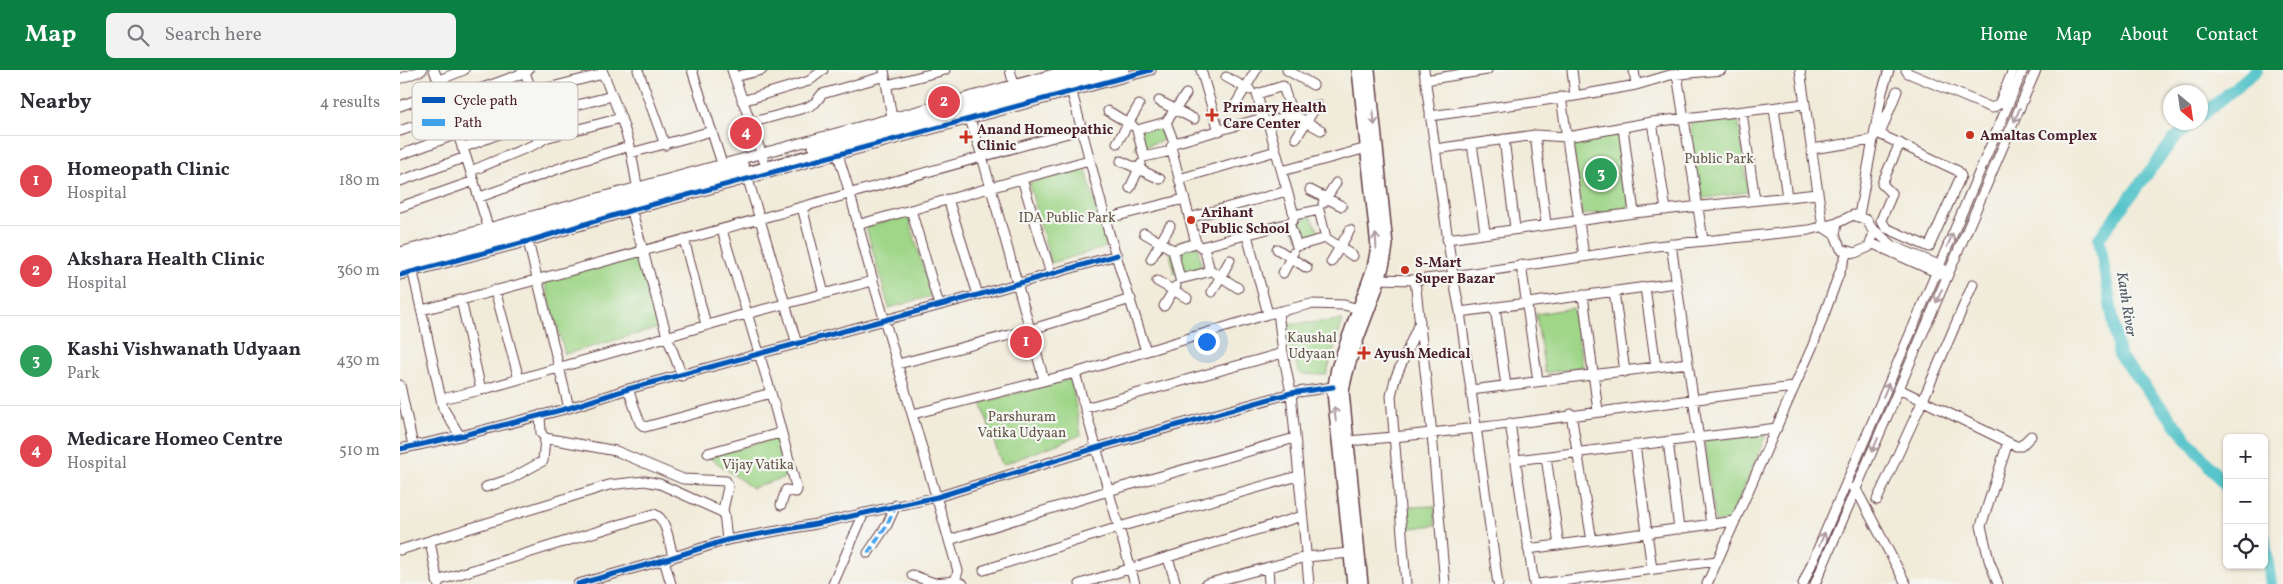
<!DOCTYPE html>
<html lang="en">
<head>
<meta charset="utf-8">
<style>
  :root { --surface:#fff; --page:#f2f2f3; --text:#2b2b33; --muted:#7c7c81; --line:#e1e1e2; --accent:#0b8043 }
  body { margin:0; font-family:Vollkorn,serif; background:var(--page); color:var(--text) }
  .controls { position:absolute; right:15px; bottom:15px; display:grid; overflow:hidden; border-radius:8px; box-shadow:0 1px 4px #0004 }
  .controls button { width:45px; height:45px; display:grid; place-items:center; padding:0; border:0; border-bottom:1px solid var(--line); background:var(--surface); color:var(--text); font:25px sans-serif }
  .compass { position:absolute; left:1763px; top:15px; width:45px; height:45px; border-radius:50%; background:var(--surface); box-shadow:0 1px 4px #0004; rotate:151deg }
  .you { position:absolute; left:806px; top:271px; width:18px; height:18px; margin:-12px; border:4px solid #fff; border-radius:50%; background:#1a73e8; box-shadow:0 0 0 8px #1a73e833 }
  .badge { display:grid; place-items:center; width:32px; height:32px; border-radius:50%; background:var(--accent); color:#fff; font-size:16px; font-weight:700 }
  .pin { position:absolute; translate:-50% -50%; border:2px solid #fff; box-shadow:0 1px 5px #0006 }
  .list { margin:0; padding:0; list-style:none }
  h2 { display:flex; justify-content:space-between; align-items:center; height:65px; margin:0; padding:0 20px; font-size:21px }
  h2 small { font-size:16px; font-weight:400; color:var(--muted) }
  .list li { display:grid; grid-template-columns:32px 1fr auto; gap:15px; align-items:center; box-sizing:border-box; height:90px; padding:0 20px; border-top:1px solid var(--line) }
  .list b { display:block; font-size:19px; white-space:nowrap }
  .list p { margin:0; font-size:16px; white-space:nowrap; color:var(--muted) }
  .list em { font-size:16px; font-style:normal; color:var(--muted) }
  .icon { flex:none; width:28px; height:28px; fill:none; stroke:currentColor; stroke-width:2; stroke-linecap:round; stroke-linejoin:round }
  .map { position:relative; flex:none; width:1883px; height:514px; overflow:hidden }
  header { display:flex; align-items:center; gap:30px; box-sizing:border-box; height:70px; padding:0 25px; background:var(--accent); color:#fff }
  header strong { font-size:24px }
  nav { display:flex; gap:28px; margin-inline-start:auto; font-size:18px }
  .search { width:350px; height:45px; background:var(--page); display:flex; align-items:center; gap:12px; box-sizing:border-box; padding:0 18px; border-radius:8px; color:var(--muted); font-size:19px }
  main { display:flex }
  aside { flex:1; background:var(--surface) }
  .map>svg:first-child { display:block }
</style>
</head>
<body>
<header>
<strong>Map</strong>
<div class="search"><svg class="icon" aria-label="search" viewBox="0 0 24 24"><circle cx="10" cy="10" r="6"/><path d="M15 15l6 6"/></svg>Search here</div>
<nav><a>Home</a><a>Map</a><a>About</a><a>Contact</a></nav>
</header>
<main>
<aside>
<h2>Nearby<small>4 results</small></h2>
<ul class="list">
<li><span class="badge" style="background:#e0444e">1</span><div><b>Homeopath Clinic</b><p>Hospital</p></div><em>180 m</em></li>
<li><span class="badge" style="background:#e0444e">2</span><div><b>Akshara Health Clinic</b><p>Hospital</p></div><em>360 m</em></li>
<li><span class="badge" style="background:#2e9e5b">3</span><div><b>Kashi Vishwanath Udyaan</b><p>Park</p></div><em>430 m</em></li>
<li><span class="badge" style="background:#e0444e">4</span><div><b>Medicare Homeo Centre</b><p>Hospital</p></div><em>510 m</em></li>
</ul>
</aside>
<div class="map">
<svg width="1883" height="514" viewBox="0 0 1883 514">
  <rect width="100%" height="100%" fill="#f6f6f2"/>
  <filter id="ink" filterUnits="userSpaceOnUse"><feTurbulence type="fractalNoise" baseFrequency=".02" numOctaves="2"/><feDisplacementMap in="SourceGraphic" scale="10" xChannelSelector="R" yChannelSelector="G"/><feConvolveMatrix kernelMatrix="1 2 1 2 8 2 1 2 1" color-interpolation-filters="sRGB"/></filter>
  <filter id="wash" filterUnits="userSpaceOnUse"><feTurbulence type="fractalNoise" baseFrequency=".0096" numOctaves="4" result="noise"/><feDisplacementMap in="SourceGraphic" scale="20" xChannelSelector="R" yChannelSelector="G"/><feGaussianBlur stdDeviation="1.12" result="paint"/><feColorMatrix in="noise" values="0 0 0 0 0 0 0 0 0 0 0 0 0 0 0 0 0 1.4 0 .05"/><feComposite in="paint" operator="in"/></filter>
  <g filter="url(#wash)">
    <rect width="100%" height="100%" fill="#f1ebd9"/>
    <path fill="#9fd688" stroke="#747a5a" d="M1338,47L1348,122L1299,129L1290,53Z
      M739,56H758L764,70L735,79Z
      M1220,62L1230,139L1182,145L1172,69Z
      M685,97L707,177L651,193L629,113Z
      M508,145L531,226L489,238L466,157Z
      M910,146L920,163L899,171L892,154Z
      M790,169L792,176L798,175L801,198L774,204L769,176Z
      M242,183L262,257L165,284L144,210Z
      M1173,238L1183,297L1145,303L1136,244Z
      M943,250L926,305L900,304L881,255Z
      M671,309L681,365L602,395L581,333Z
      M1366,365L1331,449L1315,453L1304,370Z
      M374,368L386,407L352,418L309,387Z
      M1035,436V455L1005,459L1003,437Z"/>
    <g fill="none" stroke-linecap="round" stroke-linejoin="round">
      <path stroke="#56c4ca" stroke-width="12" d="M1800,47L1857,0
        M1794,52L1773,70L1699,168L1719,285L1827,418
        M1864,464L1871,514"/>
    </g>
  </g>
  <g filter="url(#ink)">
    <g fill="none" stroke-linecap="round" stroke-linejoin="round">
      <defs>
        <path id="minor" d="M34,0L66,87L90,163
          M124,0L141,46L135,59L138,73
          M202,0L221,48L230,76L238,121
          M238,0L265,75
          M292,0L324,100
          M332,0L364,91
          M484,0L493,54
          M610,0L615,19
          M801,0L819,61
          M887,0L913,15
          M1024,0L1053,206L1060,242L1098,514
          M1172,0L1175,26
          M1234,0L1236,15
          M1400,0L1423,157L1435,165L1441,179L1455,183L1469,177L1474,163L1467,150L1453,145L1437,153L1435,165
          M1506,0L1508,3L1592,38L1599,34L1613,0
          M1277,4L1303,170
          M334,7L362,0
          M826,7L850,20
          M2,8L22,0
          M39,10L64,0
          M1025,10L1087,0
          M487,15L545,0
          M670,15L709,163L746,281
          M1161,27L1184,186
          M46,31L116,6L128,0
          M342,31L409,11L423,0
          M759,31L794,49
          M0,36L43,20
          M834,37L856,0
          M1374,39L1387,127
          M708,41L733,56
          M1342,43L1355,130
          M892,44L921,60
          M569,46L582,86L644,310
          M1030,46L1175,26L1236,15L1270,5L1321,0
          M863,48L868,53L894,145L893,150L889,153L801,177L796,173L771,77L774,73Z
          M863,48L857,24L883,16L892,44L868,53
          M766,52L786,24
          M1252,52L1266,140
          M350,53L408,37L415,33L422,24L485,6
          M54,55L130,26L132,22L203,4
          M1223,58L1234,143
          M0,61L50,43
          M1475,62L1558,101L1561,106L1529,177L1486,158L1481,150L1492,124L1482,114L1483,111L1500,73
          M1480,64L1497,21
          M1135,65L1146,154
          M896,68L917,35
          M1104,69L1115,158
          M717,73L739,35
          M1072,74L1085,162
          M62,78L130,52L146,43L212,26
          M1035,79L1135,65L1167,67L1252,52L1404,34
          M1411,79L1473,70
          M437,81L450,124L473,211L558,501L555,511L563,514
          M771,81L744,87L737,60L766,52L774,73
          M231,83L312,61
          M0,85L57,64
          M721,91L760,109
          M344,96L397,274
          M71,101L138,73L145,68L221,48
          M882,101L967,78
          M622,109L651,204
          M779,109L876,81
          M0,111L66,87
          M730,118L741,94
          M910,120L942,136
          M80,127L174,93L230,76
          M548,129L578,225
          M923,133L936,113
          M230,135L267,266L282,306
          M0,137L74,111
          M402,137L424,224
          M511,140L539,235
          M1459,145L1482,22L1489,0
          M789,148L887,121
          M705,149L784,129
          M889,153L897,176L926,168L919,140L894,145
          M457,155L689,90
          M1473,159L1493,176L1539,195L1543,199
          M322,160L371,323L397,420L396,422L386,420L381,435
          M744,163L773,180
          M847,165L868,244
          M127,167L169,338
          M926,168L953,186
          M284,169L306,255
          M1047,169L1234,143L1417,124
          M796,173L773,180L780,209L808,202L809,197L804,177
          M1471,173L1540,204
          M1271,174L1311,454
          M877,179L907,198
          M0,182L668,0
          M751,189L770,156
          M931,192L950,160
          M1121,195L1138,311
          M12,198L43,338L60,366
          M809,199L838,218
          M883,203L893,183
          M0,205L129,171L232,140L751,0
          M978,209L1015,210L1053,206L1256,176L1409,160L1437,153
          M1015,210L1032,364L1045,514
          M757,211L787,228
          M1245,217L1256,297
          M95,220L119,309
          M1214,221L1225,302
          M812,222L830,190
          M1183,225L1198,341
          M61,230L81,320
          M764,236L776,216
          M1095,237L1106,316
          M22,240C243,183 463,119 683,59
          M878,242L883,283L891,323L909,514
          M1060,242L1276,213
          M498,294L629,260L731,229
          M675,303L735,514
          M0,315L13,376
          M228,319L240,353L245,357L371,323
          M1499,319L1616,376H1621L1631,366
          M1071,320L1288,293
          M41,329L81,320L346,244L473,211
          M685,338L883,283
          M513,344L675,303L868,244L911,234L944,235L959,239
          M1171,344L1192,471
          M140,345L141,363L145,368L216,381L283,409L326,411L328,417L323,440
          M1110,353L1134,514
          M947,371C1097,359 1245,334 1394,317
          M1268,371L1279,459
          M1235,375L1252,499
          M0,379L60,366L169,338L228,319L578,225L717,185
          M308,383L380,363
          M1146,387L1159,475
          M1116,390L1377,358
          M86,417L110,409L143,391L145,368
          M1453,418L1456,419L1506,514
          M1477,430L1523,330L1573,214
          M549,470L708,421L895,368
          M30,471L38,514
          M1128,479L1335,451
          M0,480L209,415L245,411L260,414L324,443L327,470
          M468,483L487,455L496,435
          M768,488L776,514
          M264,490L271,514
          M868,497L869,514
          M584,500L719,457L898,406
          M512,505L534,513L555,511
          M37,511L254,444C267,448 269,474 273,486
          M178,514L264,490L327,470L416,454L537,427L696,378L891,323L933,317
          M433,514L464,443
          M680,514L902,446
          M806,514L906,487L950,483
          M1006,514L991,326L995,309L1020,251
          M1138,514L1317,491
          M1307,514L1413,275L1447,182
          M1403,514L1623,0
          M1415,514L1636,0
          M1598,514L1589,490L1581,456L1608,372"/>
        <path id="major" d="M414,77L694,0
          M0,189L339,98
          M0,198L723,0
          M953,514L933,322L937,298L973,198L977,177L958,0
          M962,514L943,322C951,271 981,224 987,175L969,0"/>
      </defs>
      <use href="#minor" stroke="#633e45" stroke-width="11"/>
      <use href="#major" stroke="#633e45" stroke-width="14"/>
      <use href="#minor" stroke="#fff" stroke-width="9"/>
      <use href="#major" stroke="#fff" stroke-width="11"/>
      <path stroke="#40a2eb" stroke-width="4" stroke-dasharray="8 4" stroke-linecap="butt" d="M468,483L487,455L496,435"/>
      <defs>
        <path id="cycleway" d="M0,205L129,171L232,140L751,0
          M0,379L60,366L169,338L228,319L578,225L717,185
          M178,514L264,490L327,470L416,454L537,427L696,378L891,323L933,317"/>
      </defs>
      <use href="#cycleway" stroke="#f6f6f2" stroke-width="8"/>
      <use href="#cycleway" stroke="#0057b8" stroke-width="5"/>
    </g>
    <defs><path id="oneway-shaft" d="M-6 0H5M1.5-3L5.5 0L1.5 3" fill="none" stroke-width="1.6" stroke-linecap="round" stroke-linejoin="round" transform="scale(1.25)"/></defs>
    <g stroke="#ae9aa0">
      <use href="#oneway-shaft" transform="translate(1617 45) rotate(113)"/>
      <use href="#oneway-shaft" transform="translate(974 48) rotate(84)"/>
      <use href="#oneway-shaft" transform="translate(1550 170) rotate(-67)"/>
      <use href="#oneway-shaft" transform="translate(976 171) rotate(-93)"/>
      <use href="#oneway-shaft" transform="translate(1539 226) rotate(113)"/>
      <use href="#oneway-shaft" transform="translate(1486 320) rotate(-67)"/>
      <use href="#oneway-shaft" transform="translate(935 344) rotate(-96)"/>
      <use href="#oneway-shaft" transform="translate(1475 375) rotate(113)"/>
      <use href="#oneway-shaft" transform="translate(1422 469) rotate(-67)"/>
    </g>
  </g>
  <g fill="#c8321e" stroke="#f6f6f2" stroke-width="2">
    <path d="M809.5 37.5h5v5h5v5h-5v5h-5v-5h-5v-5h5z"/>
    <circle cx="1570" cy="65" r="5"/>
    <path d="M563.5 59.5h5v5h5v5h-5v5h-5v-5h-5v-5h5z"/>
    <circle cx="791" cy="150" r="5"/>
    <circle cx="1005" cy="200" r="5"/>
    <path d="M961.5 275.5h5v5h5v5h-5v5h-5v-5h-5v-5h5z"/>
  </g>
  <g text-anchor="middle" stroke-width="4.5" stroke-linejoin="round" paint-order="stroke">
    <g font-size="14" font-weight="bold" fill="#4a1f2b" stroke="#f6f6f2" text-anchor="start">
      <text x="823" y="42">Primary Health<tspan x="823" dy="16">Care Center</tspan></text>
      <text x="577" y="64">Anand Homeopathic<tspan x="577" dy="16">Clinic</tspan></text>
      <text x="1580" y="70">Amaltas Complex</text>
      <text x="801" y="147">Arihant<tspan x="801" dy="16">Public School</tspan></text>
      <text x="1015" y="197">S-Mart<tspan x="1015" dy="16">Super Bazar</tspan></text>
      <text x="974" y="288">Ayush Medical</text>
    </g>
    <g font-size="14" fill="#645647" stroke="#f6f6f2">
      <text x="1319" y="93">Public Park</text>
      <text x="667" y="152">IDA Public Park</text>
      <text x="912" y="272">Kaushal<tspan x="912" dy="16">Udyaan</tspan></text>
      <text x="622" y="351">Parshuram<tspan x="622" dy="16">Vatika Udyaan</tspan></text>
      <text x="358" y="399">Vijay Vatika</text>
    </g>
    <g font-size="15" font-style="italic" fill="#4e5963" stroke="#f6f6f2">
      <text transform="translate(1727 234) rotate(81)" y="5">Kanh River</text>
    </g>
  </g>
  <rect x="12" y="12" width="166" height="58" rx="8" fill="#f6f6f2" stroke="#c2b6b6" stroke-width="1"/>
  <rect x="22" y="27" width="23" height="6" fill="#0057b8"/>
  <rect x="22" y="49" width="23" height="7" fill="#40a2eb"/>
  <g font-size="14" fill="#4a1f2b">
    <text x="54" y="35">Cycle path</text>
    <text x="54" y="57">Path</text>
  </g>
</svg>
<div class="controls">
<button>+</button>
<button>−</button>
<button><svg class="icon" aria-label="locate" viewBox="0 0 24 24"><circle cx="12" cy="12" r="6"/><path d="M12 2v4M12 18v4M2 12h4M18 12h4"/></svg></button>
</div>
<svg class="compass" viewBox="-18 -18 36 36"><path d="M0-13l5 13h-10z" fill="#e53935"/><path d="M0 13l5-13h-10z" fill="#7c7c81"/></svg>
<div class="you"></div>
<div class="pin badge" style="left:626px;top:272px;background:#e0444e">1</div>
<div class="pin badge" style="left:544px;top:32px;background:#e0444e">2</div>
<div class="pin badge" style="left:1201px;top:104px;background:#2e9e5b">3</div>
<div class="pin badge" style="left:346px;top:63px;background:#e0444e">4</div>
</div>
</main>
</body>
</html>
